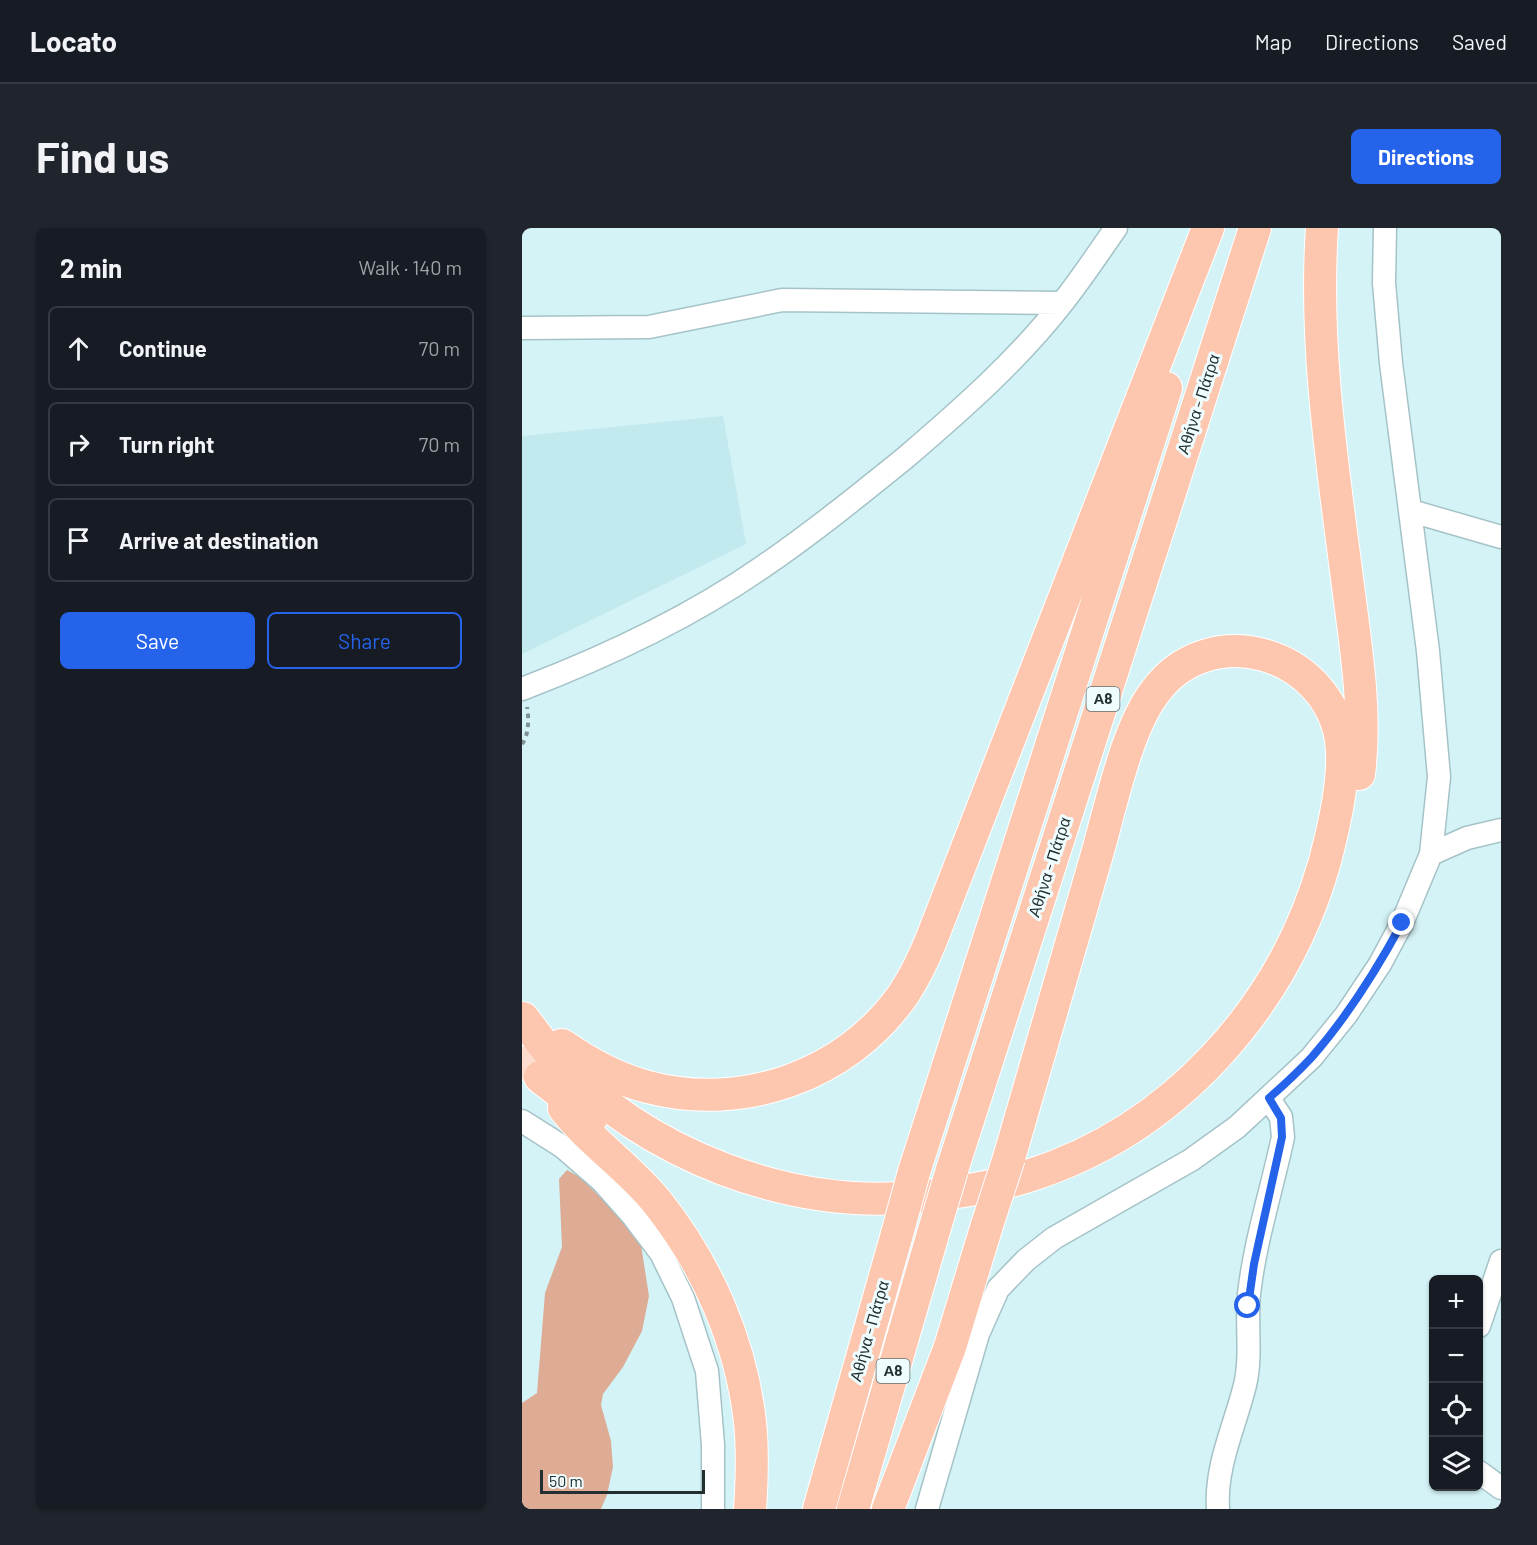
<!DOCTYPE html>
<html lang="en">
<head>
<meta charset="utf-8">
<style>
  :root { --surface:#171b24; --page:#20242c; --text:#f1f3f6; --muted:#9ea1a6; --line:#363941; --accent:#2563eb }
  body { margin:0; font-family:Barlow,sans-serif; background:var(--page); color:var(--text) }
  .controls { position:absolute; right:18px; bottom:18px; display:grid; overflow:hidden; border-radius:9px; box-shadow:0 2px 4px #0004 }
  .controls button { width:54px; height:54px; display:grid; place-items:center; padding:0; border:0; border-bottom:2px solid var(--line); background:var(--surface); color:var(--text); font:30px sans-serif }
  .scale { position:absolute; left:18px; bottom:15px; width:165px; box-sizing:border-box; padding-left:6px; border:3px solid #232f30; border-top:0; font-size:16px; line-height:21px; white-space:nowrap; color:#232f30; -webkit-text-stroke:4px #f0fdfe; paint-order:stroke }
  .stop { position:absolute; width:18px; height:18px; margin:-14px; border:4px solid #2563eb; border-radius:50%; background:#fff }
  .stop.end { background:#2563eb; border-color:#fff; box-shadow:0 2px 6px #0008 }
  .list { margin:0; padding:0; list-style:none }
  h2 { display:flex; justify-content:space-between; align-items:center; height:78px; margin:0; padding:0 24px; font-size:26px }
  h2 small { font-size:20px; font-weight:400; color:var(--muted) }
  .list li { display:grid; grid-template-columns:39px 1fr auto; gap:18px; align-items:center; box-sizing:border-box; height:84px; margin:0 12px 12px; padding:0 12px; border:2px solid var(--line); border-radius:9px }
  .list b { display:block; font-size:22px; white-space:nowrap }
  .list em { font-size:20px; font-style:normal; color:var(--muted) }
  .actions { display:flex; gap:12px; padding:18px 24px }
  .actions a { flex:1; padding:14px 0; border:2px solid var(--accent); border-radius:9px; text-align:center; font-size:21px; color:var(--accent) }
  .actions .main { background:var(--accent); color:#fff }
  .icon { flex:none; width:33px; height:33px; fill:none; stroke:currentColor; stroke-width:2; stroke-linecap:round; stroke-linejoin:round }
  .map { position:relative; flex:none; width:979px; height:1281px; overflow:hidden; border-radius:9px }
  header { display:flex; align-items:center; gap:36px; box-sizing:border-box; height:84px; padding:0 30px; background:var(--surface); border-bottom:2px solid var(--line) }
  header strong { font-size:28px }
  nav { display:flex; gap:33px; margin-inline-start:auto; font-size:21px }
  .intro { display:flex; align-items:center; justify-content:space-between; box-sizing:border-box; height:144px; padding:0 36px }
  h1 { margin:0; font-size:42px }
  .button { padding:15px 27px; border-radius:9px; background:var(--accent); color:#fff; font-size:21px; font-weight:700 }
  main { display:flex; gap:36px; padding:0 36px }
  aside { flex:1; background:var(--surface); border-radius:9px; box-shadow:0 2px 4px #0004 }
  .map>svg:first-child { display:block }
</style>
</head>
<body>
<header>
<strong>Locato</strong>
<nav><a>Map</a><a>Directions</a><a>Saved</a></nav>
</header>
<div class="intro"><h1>Find us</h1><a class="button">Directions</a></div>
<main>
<aside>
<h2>2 min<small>Walk · 140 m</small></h2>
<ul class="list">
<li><svg class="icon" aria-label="ahead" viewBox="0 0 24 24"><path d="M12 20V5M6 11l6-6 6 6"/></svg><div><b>Continue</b></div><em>70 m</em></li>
<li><svg class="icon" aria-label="right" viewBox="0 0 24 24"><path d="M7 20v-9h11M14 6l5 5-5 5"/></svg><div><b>Turn right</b></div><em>70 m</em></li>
<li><svg class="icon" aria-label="arrive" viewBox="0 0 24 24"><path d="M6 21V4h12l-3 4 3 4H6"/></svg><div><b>Arrive at destination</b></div></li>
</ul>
<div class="actions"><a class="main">Save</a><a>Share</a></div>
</aside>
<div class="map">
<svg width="979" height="1281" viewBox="0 0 979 1281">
  <rect width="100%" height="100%" fill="#d4f3f7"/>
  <path fill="#c1e9ee" d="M201,188L224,316L0,426V208Z"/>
  <path fill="#deab95" d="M45,942L59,950L95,986L119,1017L127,1068L120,1103L101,1139L81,1166L79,1177L89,1213L91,1239L85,1267L79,1281H0V1175L15,1165L23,1065L40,1019L37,951Z"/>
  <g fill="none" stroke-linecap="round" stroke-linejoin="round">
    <defs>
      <path id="minor" d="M0,100L127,99L260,72L540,75
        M889,283L979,309
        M0,461C81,430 167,390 239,340C289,306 336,268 383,230C439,182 496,132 541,74C560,50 577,24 594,0
        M909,626L945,610L979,602
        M0,893L41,919L80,953L111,988L139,1025L161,1070L185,1143L191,1217V1281
        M957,1098L979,1033
        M957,1244L979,1260
        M405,1281L456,1106L476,1061L504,1032L532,1010L669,932L715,899L789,830L824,787L858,736L880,695L909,626L917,549L906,423L869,135L862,55L863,0
        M696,1281C693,1238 713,1198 723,1157C730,1127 724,1096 727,1066C733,1013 750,961 761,909L759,889L747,871"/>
      <path id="major" d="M0,832L18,849"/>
      <path id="highway" d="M800,0C792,117 810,234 825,350C833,414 845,481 837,546
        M1,790C11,803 20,816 30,827C123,927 269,984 405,968C439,964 473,959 506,948C652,902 762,779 803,633C812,598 824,549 819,512C805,423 687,390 633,464C605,500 589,577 576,623C547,725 517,827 487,930
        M40,817C66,835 94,851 126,859C220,884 324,848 381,767C393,749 402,730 410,710L686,0
        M18,849L70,889
        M42,880C68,914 108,940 135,974C185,1037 219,1114 228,1194C231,1223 230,1252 228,1281
        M430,942L733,0
        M392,944L644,160
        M297,1281L375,1006
        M331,1281L411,1006
        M366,1281L428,1119L465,997"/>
    </defs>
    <use href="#minor" stroke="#a5c3c7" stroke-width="25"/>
    <use href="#major" stroke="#fff" stroke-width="29"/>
    <use href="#highway" stroke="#fff" stroke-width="34"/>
    <path stroke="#7e9396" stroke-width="4" stroke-dasharray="4.5 4.5" stroke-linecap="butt" d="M0,516C7,507 7,490 5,479"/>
    <use href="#minor" stroke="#fff" stroke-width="22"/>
    <use href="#major" stroke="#feddce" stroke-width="27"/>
    <use href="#highway" stroke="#fdc6ae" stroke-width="32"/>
    <defs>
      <path id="highway-bridge" d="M465,997L487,930
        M375,1006L392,944
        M411,1006L430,942"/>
    </defs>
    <use href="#highway-bridge" stroke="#fff" stroke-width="34" stroke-linecap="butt"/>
    <use href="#highway-bridge" stroke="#fdc6ae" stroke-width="32"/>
  </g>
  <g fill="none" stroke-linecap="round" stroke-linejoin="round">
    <path stroke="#2563eb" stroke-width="8" d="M726,1078L732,1036L760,909L759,890L747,870C762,857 777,843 790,829C826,788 854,743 880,695"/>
  </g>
  <g text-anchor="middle" stroke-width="6" stroke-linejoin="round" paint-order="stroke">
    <g fill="#f0fdfe" stroke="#606d6e" stroke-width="1.5">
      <rect x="564.5" y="459" width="33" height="24" rx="4.5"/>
      <rect x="354.5" y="1131" width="33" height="24" rx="4.5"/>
    </g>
    <g font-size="15" font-weight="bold" fill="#232f30">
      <text x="581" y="476">Α8</text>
      <text x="371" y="1148">Α8</text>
    </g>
    <g font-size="16" fill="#232f30" stroke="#f0fdfe">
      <text transform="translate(676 176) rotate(-72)" y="6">Αθήνα - Πάτρα</text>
      <text transform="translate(527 639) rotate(-72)" y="6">Αθήνα - Πάτρα</text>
      <text transform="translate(347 1103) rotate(-74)" y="6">Αθήνα - Πάτρα</text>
    </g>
  </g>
</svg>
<div class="controls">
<button>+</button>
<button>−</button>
<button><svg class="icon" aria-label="locate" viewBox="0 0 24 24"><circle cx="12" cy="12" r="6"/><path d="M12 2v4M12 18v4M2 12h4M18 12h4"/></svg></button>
<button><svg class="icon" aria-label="layers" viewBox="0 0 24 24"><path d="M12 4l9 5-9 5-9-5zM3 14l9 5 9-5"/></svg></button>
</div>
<div class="scale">50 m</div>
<div class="stop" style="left:726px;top:1078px"></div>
<div class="stop end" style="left:880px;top:695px"></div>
</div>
</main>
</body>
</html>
